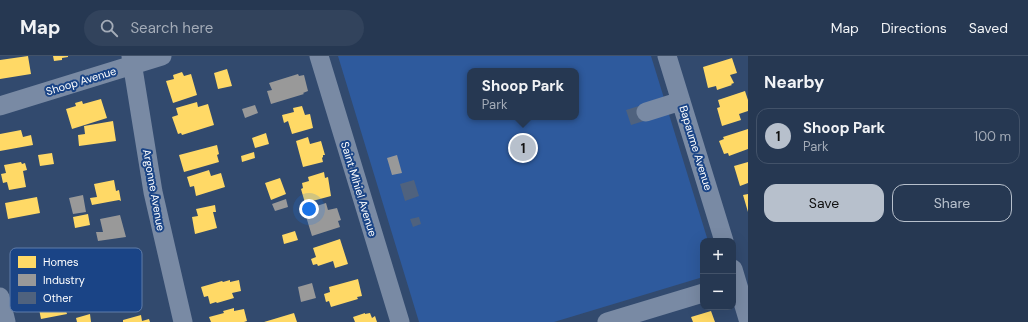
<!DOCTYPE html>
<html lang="en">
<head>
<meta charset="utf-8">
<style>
  :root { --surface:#263852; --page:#32435c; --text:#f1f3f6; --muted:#a4acb8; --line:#425269; --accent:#b7c0cc }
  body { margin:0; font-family:"DM Sans",sans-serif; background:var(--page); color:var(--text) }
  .controls { position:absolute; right:12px; bottom:12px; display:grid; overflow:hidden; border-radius:8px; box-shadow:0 4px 16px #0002 }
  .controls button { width:36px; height:36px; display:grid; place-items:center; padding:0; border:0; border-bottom:1px solid var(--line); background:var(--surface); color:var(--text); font:20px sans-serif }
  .you { position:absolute; left:309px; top:153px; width:14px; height:14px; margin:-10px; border:3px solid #fff; border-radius:50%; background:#1a73e8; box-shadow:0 0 0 6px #1a73e833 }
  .badge { display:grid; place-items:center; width:26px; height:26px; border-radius:50%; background:var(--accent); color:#111; font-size:13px; font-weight:700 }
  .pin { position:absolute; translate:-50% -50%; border:2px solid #fff; box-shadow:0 1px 4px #0006 }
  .popup { position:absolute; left:467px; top:12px; width:112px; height:52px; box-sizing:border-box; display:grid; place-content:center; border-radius:8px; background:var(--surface); filter:drop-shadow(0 1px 3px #0005); font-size:13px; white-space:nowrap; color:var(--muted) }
  .popup b { font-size:15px; color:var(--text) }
  .popup::after { content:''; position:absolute; left:50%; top:100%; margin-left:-8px; border:8px solid transparent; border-top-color:var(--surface) }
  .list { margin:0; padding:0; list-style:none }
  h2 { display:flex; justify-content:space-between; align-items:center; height:52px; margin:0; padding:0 16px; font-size:17px }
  h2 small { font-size:13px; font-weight:400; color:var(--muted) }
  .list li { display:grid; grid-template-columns:26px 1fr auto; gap:12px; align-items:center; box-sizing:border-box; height:56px; margin:0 8px 8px; padding:0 8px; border:1px solid var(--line); border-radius:12px }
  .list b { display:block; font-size:15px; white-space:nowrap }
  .list p { margin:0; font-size:13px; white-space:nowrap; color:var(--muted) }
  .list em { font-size:13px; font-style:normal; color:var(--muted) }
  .actions { display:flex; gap:8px; padding:12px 16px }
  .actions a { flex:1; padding:9px 0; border:1px solid var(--accent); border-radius:12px; text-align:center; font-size:14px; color:var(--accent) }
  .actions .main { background:var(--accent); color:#111 }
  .icon { flex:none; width:22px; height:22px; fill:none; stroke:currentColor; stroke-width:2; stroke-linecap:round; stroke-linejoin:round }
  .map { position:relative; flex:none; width:748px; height:266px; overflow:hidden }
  header { display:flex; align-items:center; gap:24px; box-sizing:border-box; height:56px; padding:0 20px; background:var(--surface); border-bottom:1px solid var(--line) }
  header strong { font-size:19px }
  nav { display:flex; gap:22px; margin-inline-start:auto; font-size:14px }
  .search { width:280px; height:36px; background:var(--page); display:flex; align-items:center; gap:10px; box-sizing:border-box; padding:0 14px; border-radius:22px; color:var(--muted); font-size:15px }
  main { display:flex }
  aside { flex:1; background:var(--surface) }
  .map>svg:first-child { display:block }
</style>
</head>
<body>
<header>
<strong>Map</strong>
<div class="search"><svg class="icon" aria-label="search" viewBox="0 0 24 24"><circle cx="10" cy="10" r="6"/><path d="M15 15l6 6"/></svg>Search here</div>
<nav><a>Map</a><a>Directions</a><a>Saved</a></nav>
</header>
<main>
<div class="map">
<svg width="748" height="266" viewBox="0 0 748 266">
  <rect width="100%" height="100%" fill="#324a6e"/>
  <path fill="#2e5a9d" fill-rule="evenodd" d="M338,0H651L708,185H703V221L554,266H419ZM470,15H576V61H470Z"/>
  <path fill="#ffd966" d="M28,0L31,18L0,23V4Z
    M53,0H68V1L62,2V4L54,5Z
    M732,2L737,17L730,19L734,27L731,28L732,29L717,34L716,30L708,32L703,11Z
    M227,13L232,30L218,33L214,17Z
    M182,16L184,20L191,18L197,39L173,47L166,25L174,23L173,19Z
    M745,35L748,44V55L739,58L741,64L722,70L717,52L720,51L718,44Z
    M101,43L107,62L72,73L66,53L76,50L75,47L82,45L83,48Z
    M197,46L198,51L208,48L214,69L182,79L181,77L178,78L172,61L178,59L176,52Z
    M302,50L305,59L310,58L313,72L292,78L288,65L284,67L282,59L294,56L293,52Z
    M113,65L116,85L79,90L78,79L85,78L84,70Z
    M748,73V93L729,100L728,97L724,98L719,85L724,83L723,81Z
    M21,74L23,81L31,79L33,89L0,95V78Z
    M266,77L269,88L255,92L252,82Z
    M308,81L310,88L321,85L325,99H323V101L322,102L323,106L303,111L296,85Z
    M217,89L219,98L217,99L219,106L184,116L179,99Z
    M254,96L255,102L242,106L241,100Z
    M52,97L54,108L40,110L38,99Z
    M21,106L22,108L25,107L27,114L23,115L26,131L9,134L7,126L3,127L1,118L6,117L4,109Z
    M748,106V127L740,130L734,110Z
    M209,114L211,120L221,117L225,131L196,140L194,130L190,131L187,121Z
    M324,116L325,122L328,121L331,140L305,147L301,133L303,132L302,127L309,125L308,121Z
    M280,122L286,138L271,144L265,127Z
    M114,124L116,135L119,134L121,145L119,144L92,149L90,142L97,141L94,128Z
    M748,138V156L743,139Z
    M37,141L40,157L8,163L5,147Z
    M215,149L216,156H213L217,172L195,178L192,161L198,160L196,153Z
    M88,158L90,169L75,172L73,161Z
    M295,175L298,184L284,188L282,179Z
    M340,183L348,208L335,212L333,205L318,210L317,208L313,209L311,203L316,201L313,192Z
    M58,203L62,222L26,229V227L20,228L17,212Z
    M130,206L132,214L136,213L138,221L127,226L129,231L117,234L116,232L114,233L109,212Z
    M79,210L81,220L71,222L69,212Z
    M358,223L362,240L357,241L358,243L331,251L329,245L326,246L324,238L330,236L329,231Z
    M230,224V226L239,224L241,235L232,237L234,242L217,247L216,246L210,248L208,240L204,241L201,231L222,225L223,226Z
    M61,238L67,258L41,263L37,243Z
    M234,252V255L244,253L247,265L244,266H211L209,261L224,257L223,255Z
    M711,255L715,266H693L691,261Z
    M294,257L297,266H264Z
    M365,257V258L370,257L372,262L375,260L377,266H355L353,261Z
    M90,258L91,266H77L76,262Z
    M141,259L142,265L149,263L150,266H123V264Z"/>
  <path fill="#999" d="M298,18L299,20L304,19L308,35L303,37L304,38L271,48L267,35L272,34L269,27Z
    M255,49L258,57L245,62L242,53Z
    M397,99L402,117L392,119L387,102Z
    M83,139L86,156L73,158L69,142Z
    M286,143L288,151L275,155L272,148Z
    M326,147L328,154L337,152L341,164L338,165L340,171L312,180L304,154Z
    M120,159L126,181L98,185L96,176H103L100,163Z
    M312,227L316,242L301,246L298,231Z"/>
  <path fill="#4f627e" d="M642,49L647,64L631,69L626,54Z
    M414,124L419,140L405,145L400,128Z
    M419,161L421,168L413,171L410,163Z"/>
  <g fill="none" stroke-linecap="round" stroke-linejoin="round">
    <path stroke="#798aa4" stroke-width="19" d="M131,0L153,136L183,266
      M319,0L400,266
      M667,0L724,185
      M0,50L162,0
      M646,56L681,45
      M733,213L748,263
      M0,241L6,266
      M607,266L703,237"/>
  </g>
  <g text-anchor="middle" stroke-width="4" stroke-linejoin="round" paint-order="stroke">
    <g font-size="11" fill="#fff" stroke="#1a4486">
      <text transform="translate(81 25) rotate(-17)" y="4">Shoop Avenue</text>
      <text transform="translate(696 92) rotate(73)" y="4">Bapaume Avenue</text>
      <text transform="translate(359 133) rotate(73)" y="4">Saint Mihiel Avenue</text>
      <text transform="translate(154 134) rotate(80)" y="4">Argonne Avenue</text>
    </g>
  </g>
  <rect x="10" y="192" width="132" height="64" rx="6" fill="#1a4486" stroke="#5f7caa" stroke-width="1"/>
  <rect x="18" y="200" width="18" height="12" fill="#ffd966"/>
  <rect x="18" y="218" width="18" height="12" fill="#999"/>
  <rect x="18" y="236" width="18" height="12" fill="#4f627e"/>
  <g font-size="11" fill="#fff">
    <text x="43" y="210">Homes</text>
    <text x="43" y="228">Industry</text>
    <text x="43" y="246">Other</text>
  </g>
</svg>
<div class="controls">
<button>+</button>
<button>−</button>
</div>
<div class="you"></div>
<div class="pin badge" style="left:523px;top:92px">1</div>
<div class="popup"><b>Shoop Park</b>Park</div>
</div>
<aside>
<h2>Nearby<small></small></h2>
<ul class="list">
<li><span class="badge">1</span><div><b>Shoop Park</b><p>Park</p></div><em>100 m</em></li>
</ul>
<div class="actions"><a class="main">Save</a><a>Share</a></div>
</aside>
</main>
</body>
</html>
